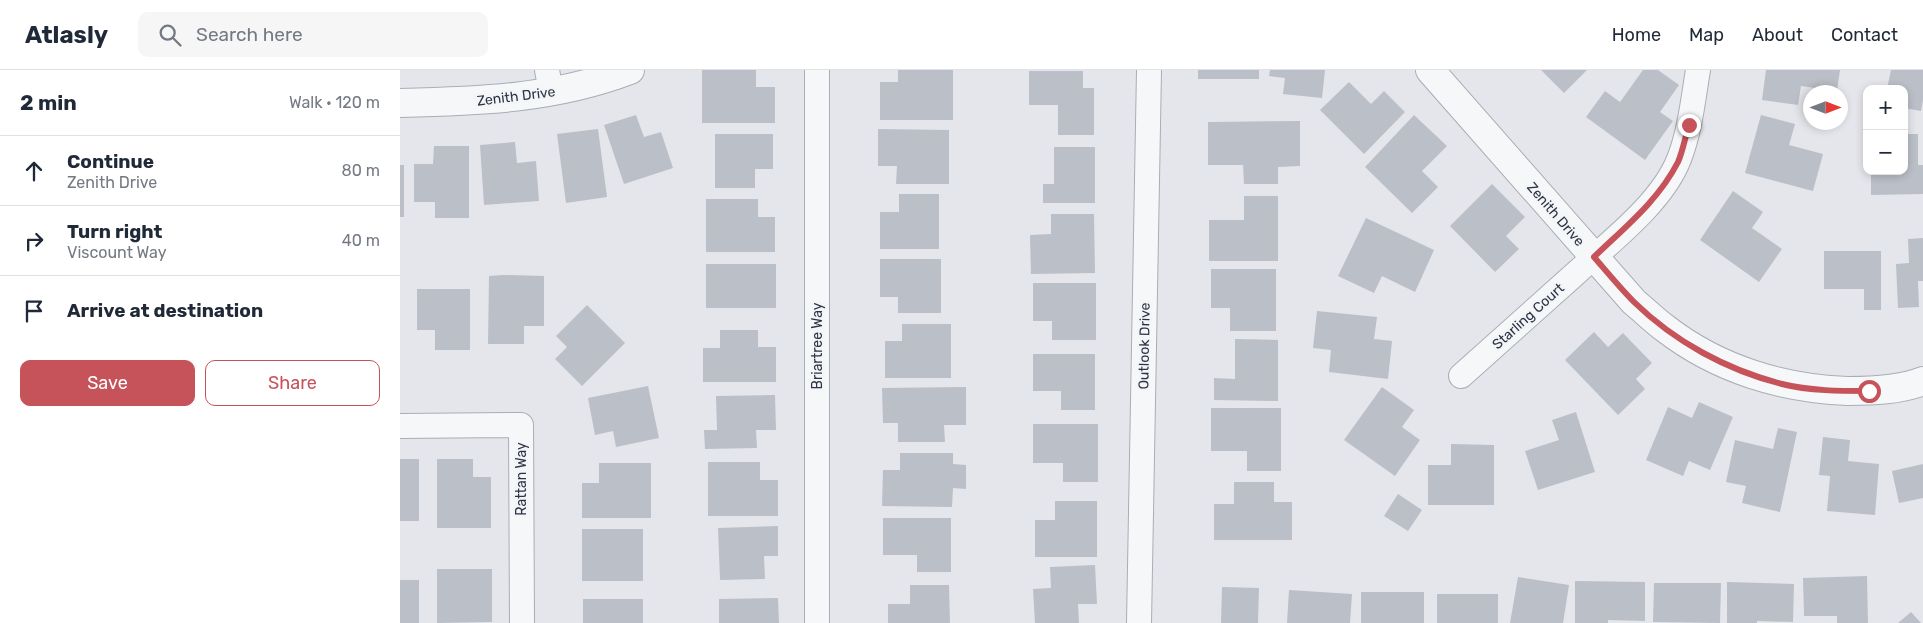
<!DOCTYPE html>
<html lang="en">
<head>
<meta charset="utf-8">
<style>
  :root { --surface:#fff; --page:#f6f6f7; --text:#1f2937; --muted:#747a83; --line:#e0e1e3; --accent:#c6535a }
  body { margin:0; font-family:Rubik,sans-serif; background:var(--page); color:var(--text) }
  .controls { position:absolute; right:15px; top:15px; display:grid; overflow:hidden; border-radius:10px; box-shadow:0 2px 8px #0003 }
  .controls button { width:45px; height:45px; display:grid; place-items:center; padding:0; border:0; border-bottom:1px solid var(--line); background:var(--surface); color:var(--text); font:25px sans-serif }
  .compass { position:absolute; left:1403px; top:15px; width:45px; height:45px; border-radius:50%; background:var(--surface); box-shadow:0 2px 8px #0003; rotate:90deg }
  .stop { position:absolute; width:15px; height:15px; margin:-11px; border:4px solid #c6535a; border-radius:50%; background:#fff }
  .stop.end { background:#c6535a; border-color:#fff; box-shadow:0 1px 5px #0008 }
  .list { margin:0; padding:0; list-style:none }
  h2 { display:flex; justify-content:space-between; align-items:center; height:65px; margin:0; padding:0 20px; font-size:21px }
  h2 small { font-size:16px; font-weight:400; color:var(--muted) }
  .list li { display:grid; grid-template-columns:32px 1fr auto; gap:15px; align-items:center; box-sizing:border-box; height:70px; padding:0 20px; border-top:1px solid var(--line) }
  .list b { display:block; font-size:19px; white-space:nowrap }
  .list p { margin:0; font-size:16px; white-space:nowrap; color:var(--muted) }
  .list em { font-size:16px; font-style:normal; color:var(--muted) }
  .actions { display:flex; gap:10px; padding:15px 20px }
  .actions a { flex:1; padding:11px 0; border:1px solid var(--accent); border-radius:10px; text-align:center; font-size:18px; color:var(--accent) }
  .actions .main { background:var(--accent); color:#fff }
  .icon { flex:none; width:28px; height:28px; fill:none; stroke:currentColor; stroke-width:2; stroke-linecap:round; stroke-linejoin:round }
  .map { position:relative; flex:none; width:1523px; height:553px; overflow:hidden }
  header { display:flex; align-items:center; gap:30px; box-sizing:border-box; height:70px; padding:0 25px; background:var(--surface); border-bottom:1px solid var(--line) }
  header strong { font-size:24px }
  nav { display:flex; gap:28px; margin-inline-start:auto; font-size:18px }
  .search { width:350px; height:45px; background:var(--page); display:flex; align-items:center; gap:12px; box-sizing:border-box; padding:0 18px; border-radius:10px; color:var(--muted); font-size:19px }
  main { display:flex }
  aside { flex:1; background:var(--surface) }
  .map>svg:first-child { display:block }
</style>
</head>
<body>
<header>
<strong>Atlasly</strong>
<div class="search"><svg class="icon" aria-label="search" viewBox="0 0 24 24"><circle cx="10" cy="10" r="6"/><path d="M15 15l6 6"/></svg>Search here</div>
<nav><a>Home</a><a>Map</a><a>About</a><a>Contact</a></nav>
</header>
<main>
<aside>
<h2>2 min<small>Walk · 120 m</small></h2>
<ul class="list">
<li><svg class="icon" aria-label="ahead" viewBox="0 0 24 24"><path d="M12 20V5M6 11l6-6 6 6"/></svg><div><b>Continue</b><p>Zenith Drive</p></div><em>80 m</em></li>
<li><svg class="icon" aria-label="right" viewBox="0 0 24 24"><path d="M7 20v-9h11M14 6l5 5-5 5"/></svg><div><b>Turn right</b><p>Viscount Way</p></div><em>40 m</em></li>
<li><svg class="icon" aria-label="arrive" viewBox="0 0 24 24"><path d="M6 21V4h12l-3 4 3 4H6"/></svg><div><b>Arrive at destination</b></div></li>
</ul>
<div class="actions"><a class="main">Save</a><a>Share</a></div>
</aside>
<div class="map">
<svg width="1523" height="553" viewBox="0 0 1523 553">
  <rect width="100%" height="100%" fill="#e4e6eb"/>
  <path fill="#bbbfc7" d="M302,0H356V17H375V53H302Z
    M498,0H553V50H480V12H498Z
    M798,0H859V9H798Z
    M870,0H925L922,28L883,24L885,8L869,6Z
    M1141,0H1187L1164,23Z
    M1243,0H1258L1279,15L1260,42L1273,51L1245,90L1186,47L1205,21L1220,32Z
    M1366,0H1440L1437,21L1401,16L1398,35L1362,30Z
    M1491,0H1523V30L1521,41L1504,38V19H1487Z
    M629,1H683V18H694V65H658V35H629Z
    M949,12L971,34L984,21L1005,42L964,84L920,40Z
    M236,45L244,67L261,62L273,98L224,114L204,55Z
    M1014,45L1047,76L1022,101L1038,117L1012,143L965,97Z
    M1361,45L1395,54L1389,75L1423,84L1413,121L1345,103Z
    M900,51V96L878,97V114H844L843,95H808V52Z
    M198,59L207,127L166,133L157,64Z
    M478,59L549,60V114H496L497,96H478Z
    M315,64H373V99H355V118H315Z
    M1504,64H1518V95H1523V124L1471,125V101H1504Z
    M115,72L117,93L136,91L139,131L84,135L80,75Z
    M34,76H69V148H35V132H14V94H33Z
    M654,77H695V133H643V114H654Z
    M0,95H4V147H0Z
    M1092,114L1125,147L1106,166L1119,179L1095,202L1050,156Z
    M1333,121L1363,142L1352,158L1382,179L1359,212L1300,170Z
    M499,124H539V179H480V142H499Z
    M844,126H878V191H809V150H844Z
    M306,129H358V147H375V182H306Z
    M651,144H694L695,203L631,204L630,165L651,164Z
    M966,148L1034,180L1015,222L982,206L974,223L938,206Z
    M1523,168V211H1518L1519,237L1498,238L1496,194L1509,193L1508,169Z
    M1424,181H1481V240H1464V219H1424Z
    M480,189H541V243H498V227H480Z
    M306,194H376V238H306Z
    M811,199H876V261H830V238H811Z
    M103,205L144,206V256H124V274H88L89,206Z
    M633,213H696V270H652V251H633Z
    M17,219H70V280H35V260H17Z
    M187,235L225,273L182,316L155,289L167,277L156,266Z
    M917,241L977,247L974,269L992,271L988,309L929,302L931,280L913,278Z
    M502,254H551V308H485V271H502Z
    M320,260H358V277H376V312H303V278H320Z
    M1194,262L1208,277L1223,263L1252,293L1236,309L1245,319L1218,345L1165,290Z
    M835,269L878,270V331L814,330V308L835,309Z
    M633,284H695V340H661V321H633Z
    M248,316L259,368L216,377L213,361L195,365L188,328Z
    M566,317V355H544L545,372H498V353H483L482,318Z
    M982,317L1014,340L1002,357L1020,370L995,406L944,370Z
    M375,325L376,360H356L357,378L305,379L304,360H317L316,326Z
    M1299,332L1333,347L1310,400L1289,391L1283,406L1246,390L1268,337L1292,348Z
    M811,338H881V401H847V381H811Z
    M1176,342L1195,402L1138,420L1125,381L1159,370L1152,350Z
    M633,354H698V412H663V393H633Z
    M1378,358L1397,362L1380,442L1342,433L1346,416L1326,412L1335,370L1373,379Z
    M1423,367L1450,370L1448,391L1479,394L1475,445L1427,441L1430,406L1419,405Z
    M1051,374L1094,375V435H1028V395H1051Z
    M500,383H553V394L566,395V419L553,418L552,437L482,436L483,400H500Z
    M0,389H19V451H0Z
    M37,389H73V407H91V458H37Z
    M308,392H360V410H378V446H308Z
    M199,393H251V448H182V413H199Z
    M1523,394V428L1499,433L1492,401Z
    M834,412H874V432H892V470H814V434H834Z
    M998,424L1022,440L1008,461L984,446Z
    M655,431H697V487H635V450H655Z
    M483,448H551V502H517V485H483Z
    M378,456V486H364L365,509L320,510L318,458Z
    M182,459H243V511H182Z
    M695,495L697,534H678L679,553H635L633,519L651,518L650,497Z
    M37,499H92V552L37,553Z
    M1467,506L1468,553H1437V546H1404L1403,508Z
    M1118,507L1169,515L1163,553H1110Z
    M0,510H19V553H0Z
    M1175,511L1245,512V551L1208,550V553H1175Z
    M1327,512L1394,514L1393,552L1357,551V553H1327Z
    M1254,513H1321L1320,553L1253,552Z
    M510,515H549L550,553H488V534H510Z
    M822,517L859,518L858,553H821Z
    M889,520L952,524L950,553H887Z
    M961,522H1024V553H961Z
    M1037,524H1098V553H1037Z
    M378,528L379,553H319V529Z
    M183,529H243V553H183Z
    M1511,542L1521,553H1498Z"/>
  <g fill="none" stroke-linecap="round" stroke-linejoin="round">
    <defs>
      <path id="minor" d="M147,0L151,22
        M417,0V553
        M1061,306C1099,272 1137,238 1175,204C1209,173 1262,133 1279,89C1290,61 1293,30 1298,0
        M0,356L121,355L122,553
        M739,553L749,0"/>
      <path id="tertiary" d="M1030,0L1234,232C1245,241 1255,251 1266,259C1318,299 1383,319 1448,321C1473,321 1500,320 1523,311
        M0,33C80,31 154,29 230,0"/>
    </defs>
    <use href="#minor" stroke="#a9adb5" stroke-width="26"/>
    <use href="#tertiary" stroke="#a9adb5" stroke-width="30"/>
    <use href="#minor" stroke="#f6f7f9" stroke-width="24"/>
    <use href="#tertiary" stroke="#f6f7f9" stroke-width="28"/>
  </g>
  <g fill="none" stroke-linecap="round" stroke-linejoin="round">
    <path stroke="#c6535a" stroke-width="6" d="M1289,55C1285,67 1283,81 1278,92C1258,131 1225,157 1194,187C1207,202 1220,218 1234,232C1275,272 1327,300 1382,314C1410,321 1440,321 1469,321"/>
  </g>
  <g text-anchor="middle" stroke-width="5" stroke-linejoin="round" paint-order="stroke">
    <g font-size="14" fill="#2c3342" stroke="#f3f5f8">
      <text transform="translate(116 26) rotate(-7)" y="5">Zenith Drive</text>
      <text transform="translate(1156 144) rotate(49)" y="5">Zenith Drive</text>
      <text transform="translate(1128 246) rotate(-42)" y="5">Starling Court</text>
      <text transform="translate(417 276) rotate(-90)" y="5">Briartree Way</text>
      <text transform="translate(744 276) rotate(-89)" y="5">Outlook Drive</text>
      <text transform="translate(121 409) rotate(-90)" y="5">Rattan Way</text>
    </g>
  </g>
</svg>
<div class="controls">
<button>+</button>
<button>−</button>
</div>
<svg class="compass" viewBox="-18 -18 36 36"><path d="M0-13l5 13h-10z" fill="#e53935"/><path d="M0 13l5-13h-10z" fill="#747a83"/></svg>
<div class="stop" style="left:1469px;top:321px"></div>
<div class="stop end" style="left:1289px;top:55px"></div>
</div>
</main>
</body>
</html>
